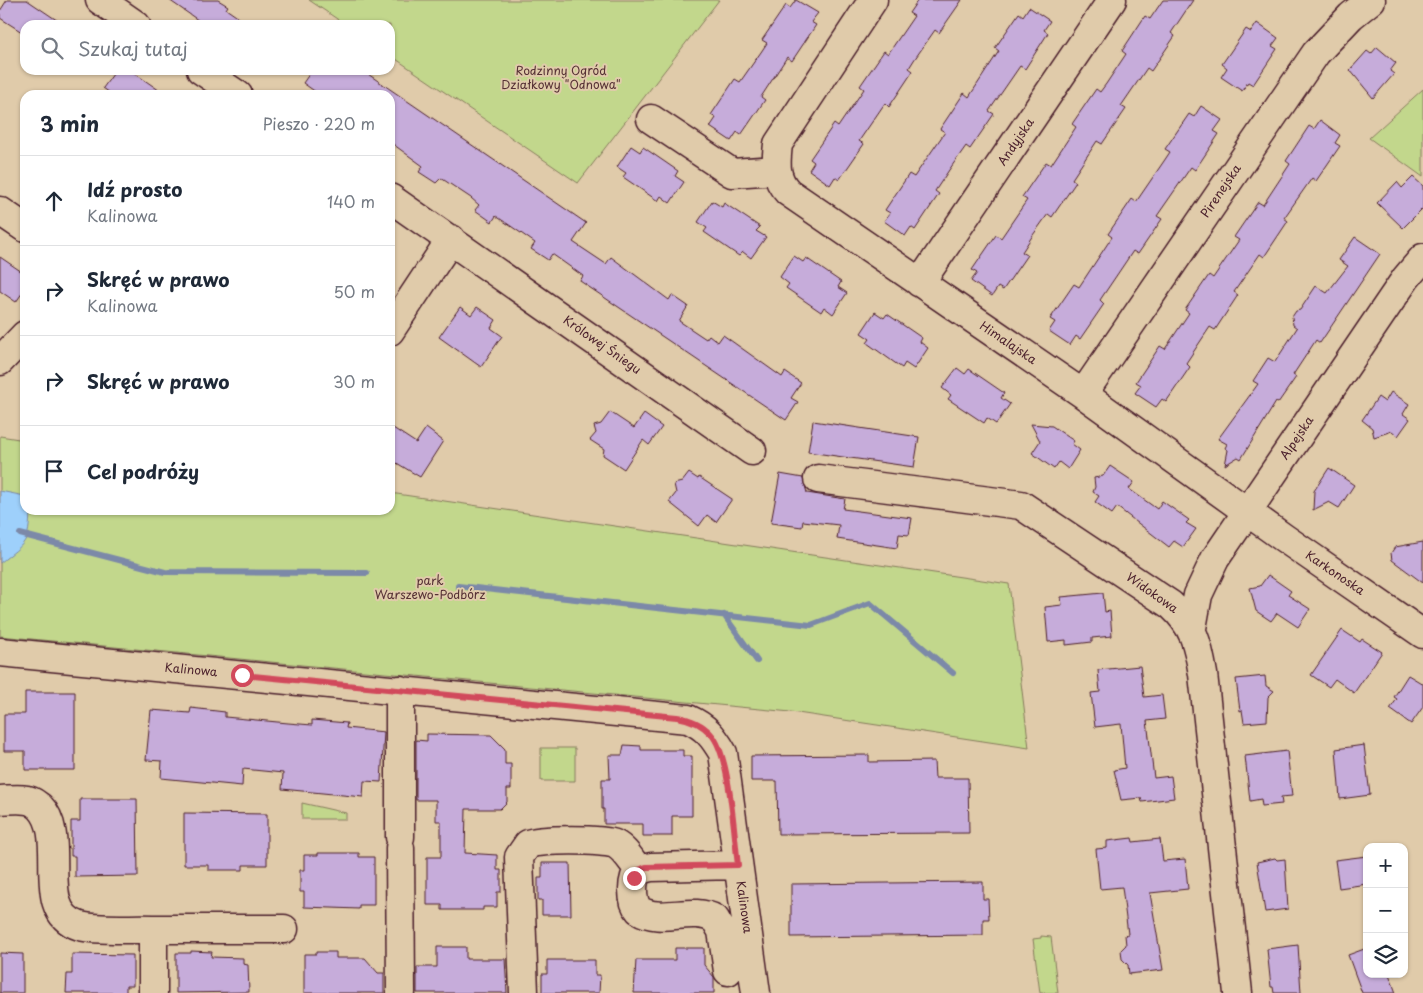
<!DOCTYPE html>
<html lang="pl">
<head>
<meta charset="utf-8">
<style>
  :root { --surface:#fff; --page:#f6f6f7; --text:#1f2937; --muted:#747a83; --line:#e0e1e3 }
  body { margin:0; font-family:"Playpen Sans",sans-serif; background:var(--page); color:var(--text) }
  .controls { position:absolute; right:15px; bottom:15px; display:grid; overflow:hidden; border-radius:10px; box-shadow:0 1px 4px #0004 }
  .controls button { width:45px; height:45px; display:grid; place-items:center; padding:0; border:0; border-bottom:1px solid var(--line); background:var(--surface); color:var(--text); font:25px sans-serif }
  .stop { position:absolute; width:15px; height:15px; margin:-11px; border:4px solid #d1495b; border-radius:50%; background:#fff }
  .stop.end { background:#d1495b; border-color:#fff; box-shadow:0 1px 5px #0008 }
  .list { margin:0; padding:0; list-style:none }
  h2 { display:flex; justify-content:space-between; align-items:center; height:65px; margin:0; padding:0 20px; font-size:21px }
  h2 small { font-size:16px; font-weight:400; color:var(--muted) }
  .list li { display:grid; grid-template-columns:32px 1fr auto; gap:15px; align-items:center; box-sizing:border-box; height:90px; padding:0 20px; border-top:1px solid var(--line) }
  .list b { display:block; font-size:19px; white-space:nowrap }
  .list p { margin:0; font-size:16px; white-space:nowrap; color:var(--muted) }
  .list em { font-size:16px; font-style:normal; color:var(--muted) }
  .icon { flex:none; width:28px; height:28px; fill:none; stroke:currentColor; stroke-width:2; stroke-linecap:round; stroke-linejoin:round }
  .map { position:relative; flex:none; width:1423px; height:993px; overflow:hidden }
  .search { position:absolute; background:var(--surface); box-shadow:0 1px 4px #0004; left:20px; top:20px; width:375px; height:55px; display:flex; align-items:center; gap:12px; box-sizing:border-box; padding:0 18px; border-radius:15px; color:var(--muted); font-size:19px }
  .panel { position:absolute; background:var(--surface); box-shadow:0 1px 4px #0004; left:20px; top:90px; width:375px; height:425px; border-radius:15px }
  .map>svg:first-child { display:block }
</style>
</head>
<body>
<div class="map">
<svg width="1423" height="993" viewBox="0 0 1423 993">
  <rect width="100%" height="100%" fill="#e0cbaa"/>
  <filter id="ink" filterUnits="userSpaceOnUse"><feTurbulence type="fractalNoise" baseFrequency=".02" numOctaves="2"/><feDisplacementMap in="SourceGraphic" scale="10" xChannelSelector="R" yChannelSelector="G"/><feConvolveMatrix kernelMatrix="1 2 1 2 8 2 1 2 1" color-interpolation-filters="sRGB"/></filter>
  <g filter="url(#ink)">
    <path fill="#c2d78c" stroke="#867b5c" d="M309,0H719L578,183L390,55V25H346Z
      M1423,89V177L1369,138Z
      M0,436L25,440V510H390V493L1009,584L1029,748L791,712L0,636Z
      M541,748H575V781H541Z
      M302,803L346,813V819H302Z
      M1041,936L1051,937L1058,993H1040L1033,939L1041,938Z"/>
    <path fill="#9ed0fb" stroke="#7c89a8" d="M0,491L25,496V510H30C29,544 26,542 0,563Z"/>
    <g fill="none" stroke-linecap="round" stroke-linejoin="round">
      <path stroke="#7c89a8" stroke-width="6" d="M20,534L165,572L367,573
        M458,586L811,625L870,603L953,673
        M724,615L757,661"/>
    </g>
    <path fill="#c6acda" stroke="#4a1f2b" d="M7,0H27L64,25H25V34L0,18V11Z
      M169,0H218L228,6L226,9L249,25H205Z
      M796,0L818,13L811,22L816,25L792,61L787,57L761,97L765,100L741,135L737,132L731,141L710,127L716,118L711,115L735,79L740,82L761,52L767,43L762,40L786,5L790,8Z
      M918,0H962L939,33L935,30L914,60L909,68L913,71L889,107L885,103L859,141L864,144L839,180L835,177L830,185L809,170L814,162L810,159L834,124L838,127L853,105L864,89L860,86L884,51L888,54L914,16L909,13Z
      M1163,0H1193L1171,33L1175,36L1151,71L1147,68L1121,106L1126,109L1102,144L1097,141L1072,179L1076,182L1052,217L1048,214L1033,235L1022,252L1027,255L1003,290L998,287L992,296L971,281L977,273L972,270L996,235L1001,238L1027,200L1022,197L1046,162L1051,165L1076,127L1072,124L1096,89L1100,92L1106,84L1126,54L1122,51L1145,16L1150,19Z
      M1029,7L1050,21L1044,30L1048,33L1025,69L1020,66L989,111L994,114L970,149L966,146L949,170L935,191L939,194L915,230L911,227L905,236L884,221L890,213L885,210L909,174L914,177L945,132L940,129L964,93L969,97L999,51L995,48L1019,13L1023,16Z
      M1257,23L1278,38L1272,46L1277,49L1253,85L1248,82L1242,91L1221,77L1227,68L1222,64L1246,29L1251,32Z
      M1377,47L1396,63L1390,71L1394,74L1373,98L1350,70L1367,51L1371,54Z
      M116,70H130L166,95H113L103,88Z
      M312,70H362L586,223L573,242L606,264L611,257L669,300L672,295L688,306L679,321L706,339L709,335L718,342L723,335L782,377L785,372L801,383L791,398L798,402L786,420L580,281L583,276L552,254L548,260L531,249L535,243L518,231L496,216L492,222L475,210L479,205L471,198L441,178L436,183L419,172L423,166L390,142V95H320L303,83Z
      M1201,106L1222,120L1214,131L1219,134L1195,170L1191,167L1157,216L1162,219L1138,254L1133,251L1100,300L1104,304L1080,339L1076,336L1070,345L1049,331L1055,322L1050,319L1074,284L1079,287L1085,278L1112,237L1108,234L1132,199L1136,202L1164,161L1170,152L1165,149L1189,114L1194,117Z
      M1320,120L1340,135L1335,143L1340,146L1316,181L1312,178L1284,218L1288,221L1264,257L1260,254L1234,292L1238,295L1215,330L1210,327L1186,363L1190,367L1166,402L1162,399L1156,407L1135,393L1141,385L1136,382L1160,346L1165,349L1189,313L1185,310L1209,275L1213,278L1239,240L1234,237L1258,202L1263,205L1290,164L1286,161L1309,126L1314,129Z
      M631,146L640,152L643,147L678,171L675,176L684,182L670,203L661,196L658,201L623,177L626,173L617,167Z
      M1413,177L1423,186V208L1403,228L1377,203L1397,182L1402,188Z
      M712,201L722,207L724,203L760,227L756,231L766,237L751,258L743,252L739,256L704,232L707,228L698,222Z
      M1355,237L1380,254L1320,343L1316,340L1293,375L1296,377L1278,403L1276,402L1241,459L1238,457L1225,465L1228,450L1225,448L1227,444L1218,439L1258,384L1253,381L1268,358L1275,362L1297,328L1293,325L1292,317L1296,311L1300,310L1316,286L1327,293L1348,266L1339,260Z
      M794,256L803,262L806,258L841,282L838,287L847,293L833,314L824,307L821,312L786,288L789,284L780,277Z
      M0,257L25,274V289L16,302L0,291Z
      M460,307L471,315L477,307L496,320L491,328L502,336L481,367L439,337Z
      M875,312L884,318L887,314L922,338L920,342L928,348L914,369L905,363L902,368L867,343L870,339L861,333Z
      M957,368L965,374L969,369L1004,393L1001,398L1010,404L996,424L987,418L984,423L948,399L951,395L942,388Z
      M1391,392L1409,404L1403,414L1410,419L1398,436L1392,431L1374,437L1372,428L1362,420L1378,397L1385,402Z
      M610,412L634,428L644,414L662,427L649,445L643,440L624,469L603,455L604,449L590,440L596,433L594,426L601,424Z
      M813,421L919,437L914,467L808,452Z
      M1031,424L1052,426L1074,441L1072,444L1080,450L1068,469L1059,462L1054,469L1032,453L1040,441Z
      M390,426L416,443L426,428L443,441L420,477L395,462L390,456Z
      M1110,466L1134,482L1129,489L1157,509L1162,501L1189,520L1186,523L1196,529L1183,547L1174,541L1169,547L1117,507L1112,514L1095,502L1099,496L1093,492L1095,487L1094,478L1103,476Z
      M1329,468L1354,485L1339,508L1329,502L1313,510L1314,491Z
      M689,473L698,479L699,477L732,499L716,522L707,515L699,526L669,502L676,493L674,484L682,482Z
      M780,474L803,478L807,493L845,499L843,509L912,518L909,535L899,534L897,548L837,539L839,525L803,521L802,527L771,523Z
      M1423,542V583L1392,560L1391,553L1395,547Z
      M1268,575L1291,591L1288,595L1310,609L1298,627L1277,613L1271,621L1256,611L1250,588L1260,586Z
      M1103,593L1105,612L1110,611L1112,636L1092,638V642L1066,645V640L1048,642L1045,607L1062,605L1061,597Z
      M1342,630L1360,642L1362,639L1382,652L1354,693L1335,679L1329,687L1311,675Z
      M1140,666L1144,697L1162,695L1165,719L1147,721L1154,778L1171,776L1174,798L1142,802L1141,798L1121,800L1114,770L1125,768L1121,724L1095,727L1091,693L1100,692L1098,670Z
      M1408,675L1423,684V707L1411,724L1390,709L1397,699L1394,697Z
      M1265,676L1266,686L1274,691L1268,697L1267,721L1244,723L1242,710L1240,711L1236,679Z
      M25,692H75V770H25V751H4V714H25Z
      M191,708L225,712V717L288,723L312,725V720L347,723L346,728L384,732L381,782L364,781L363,797L282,789L283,773L243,769L242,786L161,778L162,761L146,760L151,710L190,713Z
      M427,734L491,735L505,749V764H511V789H507V802L500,809H466L465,853L497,855V870H501V892H497V907H483V910H442V905H427V857H441V821H436V800H416V740L427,741Z
      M624,745L641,746V750H683V756H692V816H672V836H643V824H604V809H602V779H610L609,755H622Z
      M1364,745L1370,795L1340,799L1336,749Z
      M1287,751L1292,796L1281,797L1282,804L1262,806L1261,799L1250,801L1245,756Z
      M869,755V762L934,761L935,778H968L969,833L778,834L777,781H751V756Z
      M80,799H137L138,876L75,877V856H71V821H80Z
      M184,813L267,814V865H243V870H208V865H184Z
      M1132,838L1133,842L1160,839L1163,861L1185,859L1188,889L1150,893L1163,970L1129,974L1128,965L1122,959L1121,950L1126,945L1125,935L1128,934L1122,887L1100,889L1096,849L1107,848V841Z
      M318,853H359V857H374V905H359V909L304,907V892H300V870H304V855H318Z
      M1367,856V884L1339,888L1335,860Z
      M1275,858L1277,860L1285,859L1288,909L1265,912L1257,862Z
      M542,863H570L571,915H542V900H538V878H542Z
      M983,882V899H988L989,919H983V935L791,937V884Z
      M1298,945L1301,993H1274L1273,987H1271L1267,949Z
      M437,947H466V959H505L507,993H417V967H437Z
      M675,948H704V965L714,977V993H634L636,960H675Z
      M1367,948V974H1389L1396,993H1362L1348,955Z
      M191,951L212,952L211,957L243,958V964L248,965L249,992L176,993V953H191Z
      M316,952H336V958H365L378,973H384V993H304V954H316Z
      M0,953L23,954V993H0Z
      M72,954L133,955V986H126V993H66L67,974H72Z
      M547,960H595V975H600L599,993H542V974H547Z"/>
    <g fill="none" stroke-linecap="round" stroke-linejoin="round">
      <defs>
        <path id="minor" d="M100,0L136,25
          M873,0L778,144C776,162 774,178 788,192L1083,394L1284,538L1423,634
          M201,70L238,95
          M651,119L732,173L776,170
          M390,198L752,451
          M0,211L25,228
          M920,283L1112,0
          M390,331L451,239
          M0,361L25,335
          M1083,394L1316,53L1351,16L1371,0
          M818,479L1021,505L1171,605C1194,626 1198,644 1203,674L1238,993
          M1192,628L1198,595L1215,559L1406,278L1423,258
          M0,652L688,719C706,727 713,736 723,753L756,993
          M0,800C8,800 18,798 27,800C32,800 36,804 40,807C70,837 32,912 80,926C98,931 134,928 153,929
          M400,837V690
          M400,848L401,993
          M639,870C631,879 631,901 639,910C661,924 692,906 715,919L722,931L728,971
          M153,993V929H284
          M524,993L519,857L528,844C539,839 604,839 615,844C625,849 632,862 639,870L651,867L738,865"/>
      </defs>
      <use href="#minor" stroke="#4a1f2b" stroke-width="31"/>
      <use href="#minor" stroke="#e0cbaa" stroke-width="28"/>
    </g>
  </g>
  <g fill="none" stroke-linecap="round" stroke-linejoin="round" filter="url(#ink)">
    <path stroke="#d1495b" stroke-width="6" d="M242,675L677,717C690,719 702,724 711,734C730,754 734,835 738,865L646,867L639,870L634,878"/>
  </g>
  <g text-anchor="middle" stroke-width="4" stroke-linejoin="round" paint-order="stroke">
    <g font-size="12" fill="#563135" stroke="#e0cbaa">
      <text x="561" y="75">Rodzinny Ogród<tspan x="561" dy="14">Działkowy "Odnowa"</tspan></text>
      <text x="430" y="585">park<tspan x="430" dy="14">Warszewo-Podbórz</tspan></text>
    </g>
    <g font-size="12" fill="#4a1f2b" stroke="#e0cbaa">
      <text transform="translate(1016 142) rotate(-56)" y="4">Andyjska</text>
      <text transform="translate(1221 191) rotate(-56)" y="4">Pirenejska</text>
      <text transform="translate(1008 343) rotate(34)" y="4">Himalajska</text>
      <text transform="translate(602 345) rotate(35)" y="4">Królowej Śniegu</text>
      <text transform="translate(1297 438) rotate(-56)" y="4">Alpejska</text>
      <text transform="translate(1335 573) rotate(34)" y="4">Karkonoska</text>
      <text transform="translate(1152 593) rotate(35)" y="4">Widokowa</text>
      <text transform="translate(191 670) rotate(5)" y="4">Kalinowa</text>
      <text transform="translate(744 907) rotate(82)" y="4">Kalinowa</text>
    </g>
  </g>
</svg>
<div class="controls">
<button>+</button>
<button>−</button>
<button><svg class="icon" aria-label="layers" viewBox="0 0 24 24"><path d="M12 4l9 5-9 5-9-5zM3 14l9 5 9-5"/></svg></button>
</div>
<div class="stop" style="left:242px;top:675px"></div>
<div class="stop end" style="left:634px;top:878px"></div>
<div class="search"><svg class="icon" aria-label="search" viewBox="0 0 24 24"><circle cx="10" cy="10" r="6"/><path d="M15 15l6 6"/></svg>Szukaj tutaj</div>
<section class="panel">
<h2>3 min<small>Pieszo · 220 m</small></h2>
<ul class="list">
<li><svg class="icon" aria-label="ahead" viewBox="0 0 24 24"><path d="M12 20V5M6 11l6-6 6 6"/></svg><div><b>Idź prosto</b><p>Kalinowa</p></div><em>140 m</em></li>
<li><svg class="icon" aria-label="right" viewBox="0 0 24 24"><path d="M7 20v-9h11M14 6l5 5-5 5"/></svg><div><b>Skręć w prawo</b><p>Kalinowa</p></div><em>50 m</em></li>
<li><svg class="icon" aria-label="right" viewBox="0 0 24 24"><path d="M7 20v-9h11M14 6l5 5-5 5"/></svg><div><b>Skręć w prawo</b></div><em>30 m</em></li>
<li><svg class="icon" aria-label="arrive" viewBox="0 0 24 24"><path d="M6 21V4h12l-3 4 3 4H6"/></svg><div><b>Cel podróży</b></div></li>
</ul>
</section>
</div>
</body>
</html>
